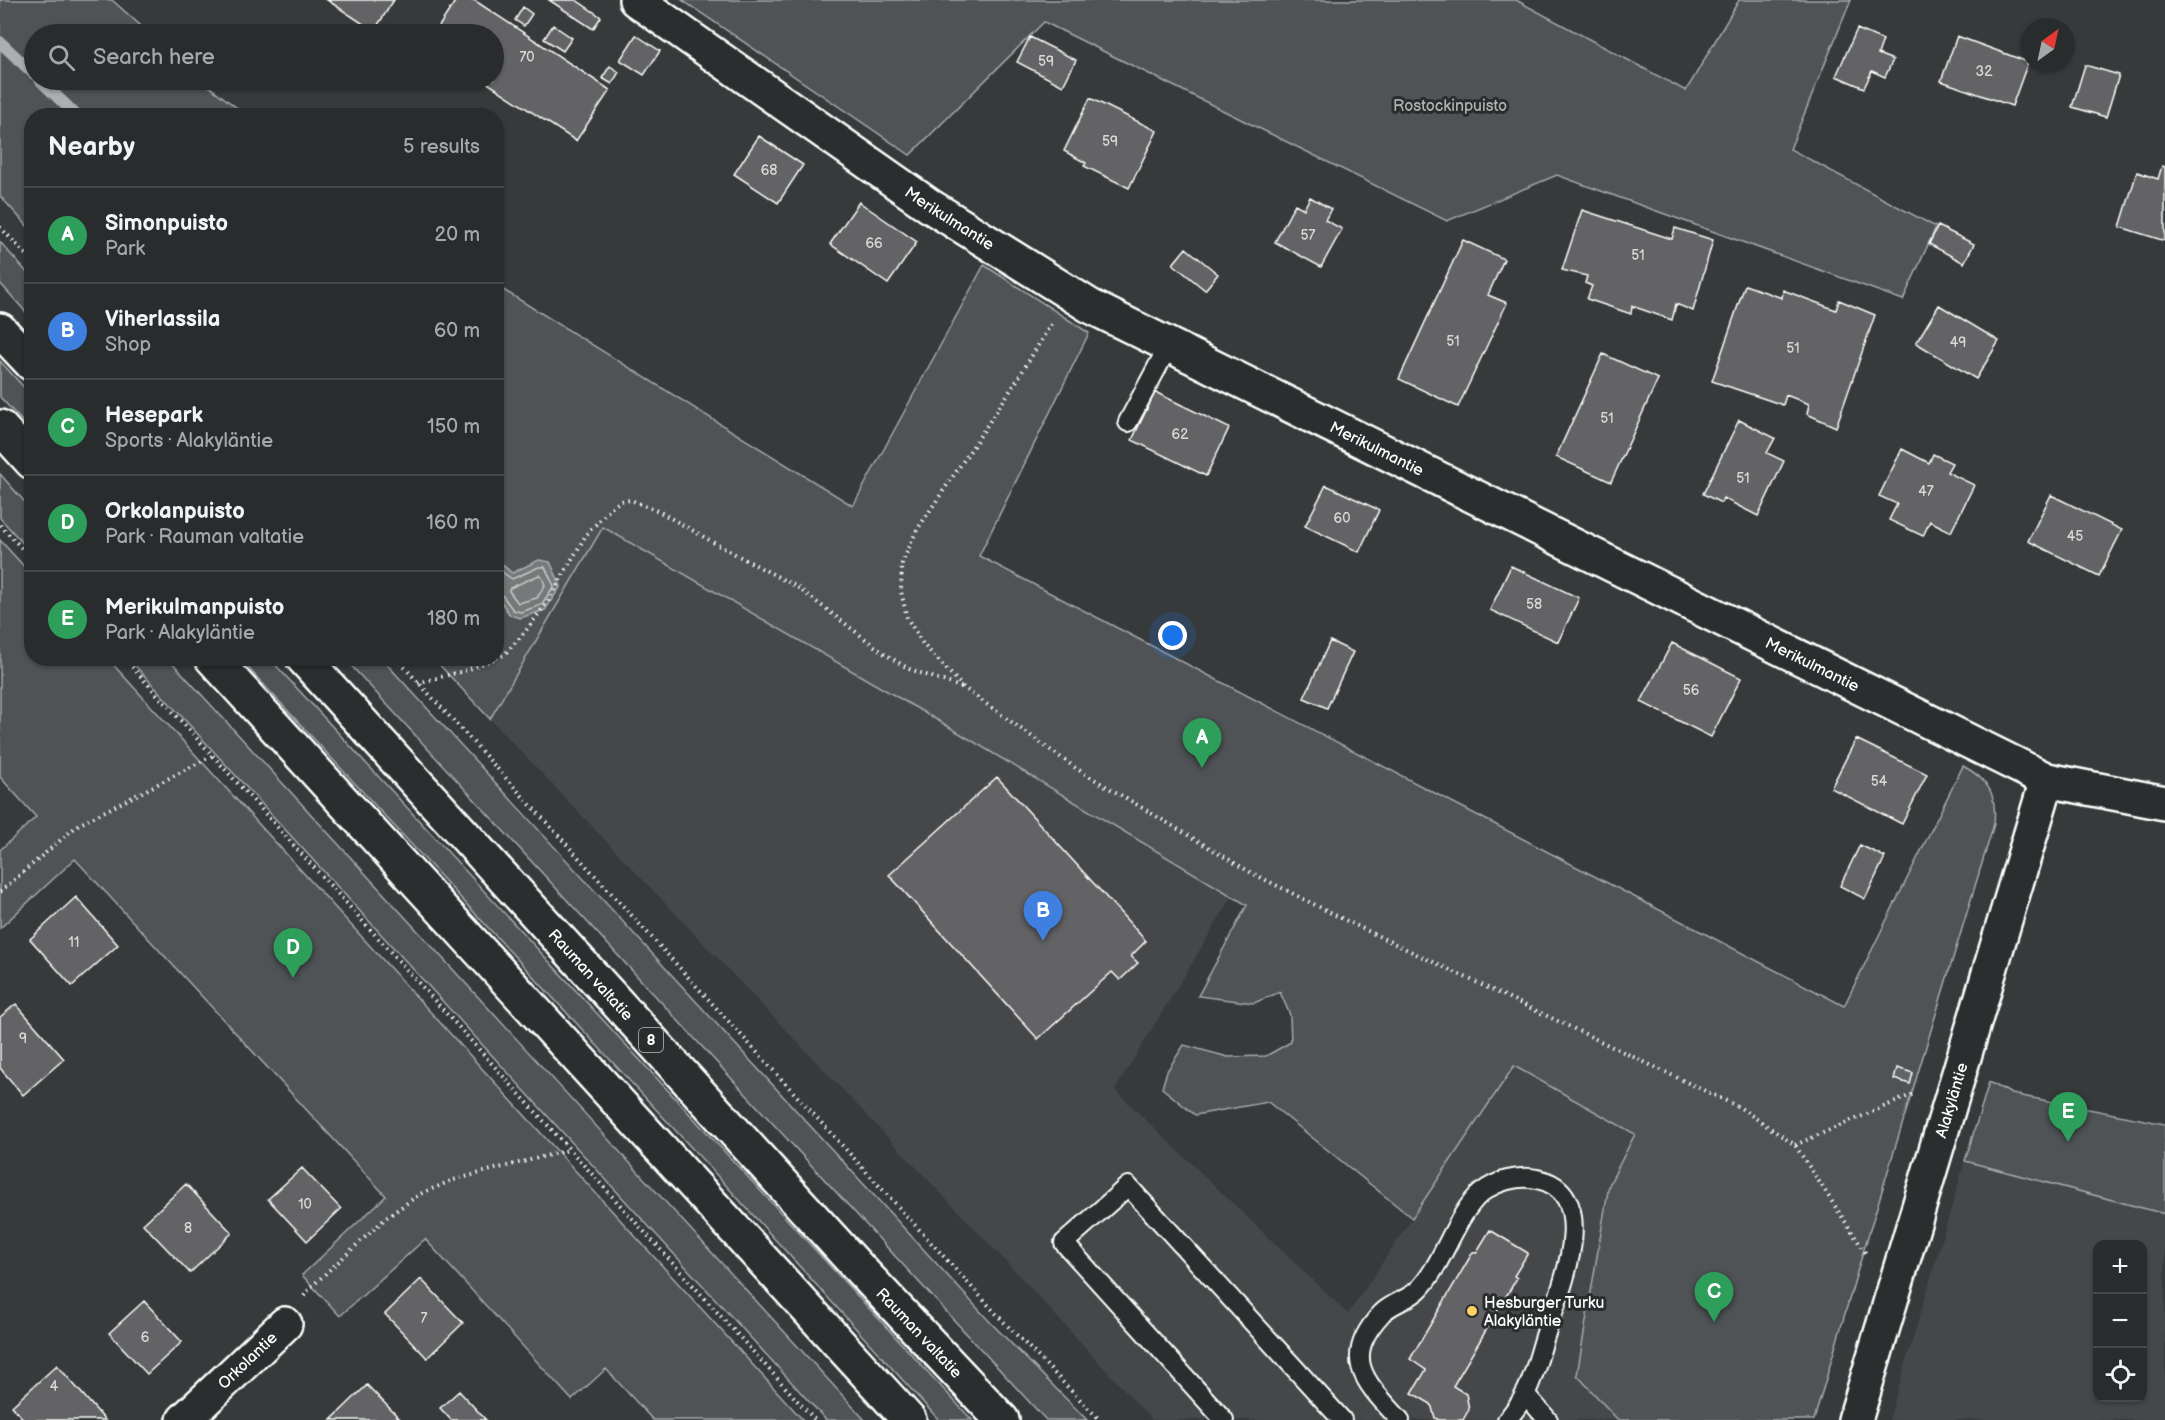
<!DOCTYPE html>
<html lang="en">
<head>
<meta charset="utf-8">
<style>
  :root { --surface:#292c2c; --page:#353838; --text:#f1f3f6; --muted:#a5a7a9; --line:#454848; --accent:#d6ab8b }
  body { margin:0; font-family:"Balsamiq Sans",sans-serif; background:var(--page); color:var(--text) }
  .controls { position:absolute; right:18px; bottom:18px; display:grid; overflow:hidden; border-radius:12px; box-shadow:0 2px 4px #0004 }
  .controls button { width:54px; height:54px; display:grid; place-items:center; padding:0; border:0; border-bottom:2px solid var(--line); background:var(--surface); color:var(--text); font:30px sans-serif }
  .compass { position:absolute; left:2021px; top:18px; width:54px; height:54px; border-radius:50%; background:var(--surface); box-shadow:0 2px 4px #0004; rotate:33deg }
  .you { position:absolute; left:1173px; top:636px; width:21px; height:21px; margin:-15px; border:4px solid #fff; border-radius:50%; background:#1a73e8; box-shadow:0 0 0 9px #1a73e833 }
  .badge { display:grid; place-items:center; width:39px; height:39px; border-radius:50%; background:var(--accent); color:#fff; font-size:20px; font-weight:700 }
  .pin { position:absolute; translate:-50% -50px; filter:drop-shadow(0 2px 3px #0008) }
  .pin::after { content:''; position:absolute; top:32px; width:21px; height:18px; background:inherit; clip-path:polygon(0 0,100% 0,50% 100%) }
  .list { margin:0; padding:0; list-style:none }
  h2 { display:flex; justify-content:space-between; align-items:center; height:78px; margin:0; padding:0 24px; font-size:26px }
  h2 small { font-size:20px; font-weight:400; color:var(--muted) }
  .list li { display:grid; grid-template-columns:39px 1fr auto; gap:18px; align-items:center; box-sizing:border-box; height:96px; padding:0 24px; border-top:2px solid var(--line) }
  .list b { display:block; font-size:22px; white-space:nowrap }
  .list p { margin:0; font-size:20px; white-space:nowrap; color:var(--muted) }
  .list em { font-size:20px; font-style:normal; color:var(--muted) }
  .icon { flex:none; width:33px; height:33px; fill:none; stroke:currentColor; stroke-width:2; stroke-linecap:round; stroke-linejoin:round }
  .map { position:relative; flex:none; width:2165px; height:1420px; overflow:hidden }
  .search { position:absolute; background:var(--surface); box-shadow:0 2px 4px #0004; left:24px; top:24px; width:480px; height:66px; display:flex; align-items:center; gap:15px; box-sizing:border-box; padding:0 21px; border-radius:33px; color:var(--muted); font-size:22px }
  .panel { position:absolute; background:var(--surface); box-shadow:0 2px 4px #0004; left:24px; top:108px; width:480px; height:558px; border-radius:24px }
  .map>svg:first-child { display:block }
</style>
</head>
<body>
<div class="map">
<svg width="2165" height="1420" viewBox="0 0 2165 1420">
  <rect width="100%" height="100%" fill="#373a3b"/>
  <filter id="ink" filterUnits="userSpaceOnUse"><feTurbulence type="fractalNoise" baseFrequency=".0167" numOctaves="2"/><feDisplacementMap in="SourceGraphic" scale="12" xChannelSelector="R" yChannelSelector="G"/><feConvolveMatrix kernelMatrix="1 2 1 2 8 2 1 2 1" color-interpolation-filters="sRGB"/></filter>
  <g filter="url(#ink)">
    <path fill="#444748" fill-rule="evenodd" d="M603,527L944,724L1232,897L1115,1090L1348,1314L1514,1066L1635,1135L1609,1185L1619,1420H1152L1010,1266L490,719Z
      M1965,1161L2165,1214V1420H1889ZM2098,1244H2142V1398H2098Z"/>
    <path fill="#505354" stroke="#a8a9aa" stroke-width="1.5" d="M0,0H112L150,34H34V80H201L246,115L32,116L31,230L0,196Z
      M682,0H1516L1686,91L1739,0H1851L1790,149L1936,227L1903,300L1557,175L1447,221L1044,22L910,155Z
      M0,242L31,277V318L0,283Z
      M984,265L1089,333L979,556L1844,1006L1963,766C1989,780 1997,794 1994,824L1858,1269L1814,1420H1618L1577,1375L1609,1185L1635,1134L1514,1066L1412,1218L1268,1102L1195,1115L1162,1088L1167,1071L1184,1045L1228,1057L1266,1056L1291,1042L1290,1015L1280,992L1254,1003L1198,996L1247,905L944,724L603,527L490,719L434,659L496,658L497,286L853,506Z
      M0,361L31,395V431L0,397Z
      M0,474L31,509V552L0,518Z
      M0,540L31,574L32,658L108,659L803,1420H653L606,1369L572,1400L425,1239L340,1316L302,1275L386,1196L75,859L0,928V850L36,817L0,777Z
      M129,659H169L865,1420H826Z
      M240,659H270L972,1420H939L712,1170Z
      M345,659H382L991,1323L1087,1420H1046Z
      M1989,1082L2012,1094L2165,1124V1214L1965,1161Z"/>
    <path fill="#767879" stroke="#adaeaf" stroke-width="1.5" d="M497,560L512,573L539,560L550,562L561,586L545,610L520,618L510,615L497,596Z"/>
    <g fill="none" stroke-linecap="round" stroke-linejoin="round">
      <path stroke="#c8c9c9" stroke-width="1.5" d="M496,568L512,579L539,567H545L554,586L541,605L521,612L513,610L502,595L496,594
        M539,575L542,577L545,585L537,598L518,603L509,591L510,588Z"/>
      <path stroke="#adaeaf" stroke-width="12" d="M0,42L34,74
        M40,80L77,116"/>
    </g>
    <path fill="#636465" stroke="#fff" stroke-width="1.5" d="M327,0H394L374,31Z
      M456,0H474L610,90L576,141L483,80H494V34H434Z
      M549,0H576L601,17L593,29Z
      M523,7L532,14L524,26L515,20Z
      M553,25L572,38L563,51L544,39Z
      M1857,29L1883,40L1878,54L1893,60L1885,77L1872,71L1864,88L1836,76Z
      M636,35L660,51L644,75L620,60Z
      M1957,36L2028,62L2012,106L1941,81Z
      M1030,37L1076,60L1063,86L1017,62Z
      M2085,65L2119,75L2106,117L2072,107Z
      M610,66L619,72L612,84L602,78Z
      M1090,98L1157,131L1129,188L1084,166L1086,163L1064,151Z
      M759,136L803,165L778,203L734,174Z
      M2162,166L2165,167V241L2120,227L2137,172L2158,179Z
      M1310,197L1331,209L1325,220L1342,229L1321,267L1275,242L1295,204L1304,209Z
      M859,202L917,242L888,284L830,244Z
      M1582,210L1672,239L1675,228L1713,240L1693,311L1676,304L1672,320L1632,306L1631,314L1587,299L1592,286L1585,283L1587,276L1562,270Z
      M1938,226L1974,244L1964,263L1929,244Z
      M1463,240L1504,259L1488,295L1507,303L1458,407L1399,379Z
      M1186,248L1218,274L1205,290L1173,264Z
      M1745,285L1782,298L1783,290L1836,310L1839,300L1875,315L1836,427L1807,414L1809,404L1786,395L1783,405L1712,381Z
      M1939,305L1999,341L1976,379L1916,343Z
      M1603,354L1658,379L1611,482L1556,457Z
      M1155,392L1229,428L1206,476L1132,440Z
      M1739,420L1775,438L1767,453L1784,461L1758,516L1723,498L1721,503L1703,494Z
      M1902,449L1929,463L1933,454L1952,463L1947,472L1974,485L1951,532L1930,521L1923,536L1889,520L1897,504L1879,496Z
      M1326,485L1379,510L1359,552L1305,526Z
      M2051,495L2122,530L2099,576L2028,541Z
      M1511,566L1579,598L1558,642L1490,610Z
      M1330,641L1353,652L1327,708L1304,698Z
      M1672,643L1741,678L1711,737L1641,702Z
      M1856,739L1927,774L1902,824L1831,788Z
      M997,777L1146,941L1131,956L1138,963L1120,980L1112,972L1038,1039L889,875Z
      M1860,845L1885,857L1865,899L1840,886Z
      M76,897L118,945L72,986L30,939Z
      M16,1004L64,1059L23,1095L0,1068V1017Z
      M1897,1068L1913,1073L1910,1084L1894,1079Z
      M302,1168L341,1209L307,1241L268,1199Z
      M186,1184L232,1233L190,1273L143,1224Z
      M1490,1230L1528,1253L1514,1276L1517,1278L1453,1386L1466,1394L1469,1409L1463,1420H1439L1435,1418L1431,1404L1412,1393L1426,1370L1410,1359L1473,1252L1476,1253Z
      M421,1279L463,1323L427,1358L385,1314Z
      M144,1301L182,1342L147,1374L109,1333Z
      M57,1365L105,1420H24L12,1406Z
      M367,1385L401,1420H331Z
      M459,1391L486,1420H451L440,1408Z"/>
    <g fill="none" stroke-linecap="round" stroke-linejoin="round">
      <defs>
        <path id="service" d="M1128,422L1169,345
          M1525,1394L1548,1420
          M1224,1420L1064,1243L1128,1186L1342,1420
          M1400,1420C1366,1383 1339,1359 1382,1313C1393,1302 1409,1300 1420,1288C1443,1264 1456,1214 1481,1193C1496,1181 1518,1175 1537,1179C1603,1192 1560,1291 1547,1330C1540,1350 1535,1376 1525,1394C1521,1403 1513,1412 1507,1420"/>
        <g id="minor">
          <path id="s1" d="M636,0L930,206L1090,306L2047,780L2165,803"/>
          <path id="s2" d="M184,1420L285,1324"/>
          <path id="s3" d="M1855,1420L2047,780"/>
        </g>
        <g id="trunk">
          <path d="M0,330L32,364"/>
          <path d="M0,427L32,462"/>
          <path d="M212,658L909,1420"/>
          <path id="s4" d="M303,658L856,1265L1002,1420"/>
        </g>
      </defs>
      <use href="#service" stroke="#fff" stroke-width="22"/>
      <use href="#minor" stroke="#fff" stroke-width="38"/>
      <use href="#trunk" stroke="#fff" stroke-width="38"/>
      <path stroke="#fff" stroke-width="4" stroke-dasharray="1.5 4.5" stroke-linecap="butt" d="M0,227L32,261
        M1051,324L1016,382L917,530L902,563L901,591L907,618L923,644L964,688L1077,769L1250,872L1351,923L1739,1107L1795,1145L1867,1255
        M0,525L32,559
        M124,658L815,1420
        M396,658L1001,1319L1100,1420
        M496,658L504,655L525,632L548,601L586,535L613,506L621,501L631,500L660,512L718,545L797,587L885,654L909,669L963,688
        M418,683L467,670L496,658
        M0,892L78,825L214,755
        M1795,1145L1916,1093
        M304,1296L311,1287L387,1217L420,1194L453,1180L569,1150"/>
      <use href="#service" stroke="#2a2d2e" stroke-width="18"/>
      <use href="#minor" stroke="#2a2d2e" stroke-width="33"/>
      <use href="#trunk" stroke="#2a2d2e" stroke-width="33"/>
    </g>
  </g>
  <circle fill="#ffd166" stroke="#2a2d2e" stroke-width="2" cx="1472" cy="1311" r="6"/>
  <g text-anchor="middle" stroke-width="6" stroke-linejoin="round" paint-order="stroke">
    <g font-size="14" fill="#d8d8d8">
      <text x="527" y="62">70</text>
      <text x="1046" y="66">59</text>
      <text x="1984" y="76">32</text>
      <text x="1110" y="146">59</text>
      <text x="769" y="175">68</text>
      <text x="1308" y="240">57</text>
      <text x="874" y="248">66</text>
      <text x="1638" y="260">51</text>
      <text x="1453" y="346">51</text>
      <text x="1958" y="347">49</text>
      <text x="1793" y="353">51</text>
      <text x="1607" y="423">51</text>
      <text x="1180" y="439">62</text>
      <text x="1743" y="483">51</text>
      <text x="1926" y="496">47</text>
      <text x="1342" y="523">60</text>
      <text x="2075" y="541">45</text>
      <text x="1534" y="609">58</text>
      <text x="1691" y="695">56</text>
      <text x="1879" y="786">54</text>
      <text x="74" y="947">11</text>
      <text x="23" y="1043">9</text>
      <text x="305" y="1209">10</text>
      <text x="188" y="1233">8</text>
      <text x="424" y="1323">7</text>
      <text x="145" y="1342">6</text>
      <text x="54" y="1391">4</text>
    </g>
    <rect fill="#2a2d2e" stroke="#bfc0c0" stroke-width="1.5" x="639" y="1028" width="24" height="24" rx="4.5"/>
    <g font-size="15" font-weight="bold" fill="#fff">
      <text x="651" y="1045">8</text>
    </g>
    <g font-size="16" fill="#b0b2b2" stroke="#2a2d2e">
      <text x="1450" y="111">Rostockinpuisto</text>
    </g>
    <g font-size="16" fill="#fff" stroke="#2a2d2e">
      <text dy="6" stroke="none"><textPath href="#s1" startOffset="382">Merikulmantie</textPath></text>
      <text dy="6" stroke="none"><textPath href="#s1" startOffset="868">Merikulmantie</textPath></text>
      <text dy="6" stroke="none"><textPath href="#s1" startOffset="1354">Merikulmantie</textPath></text>
      <text dy="6" stroke="none"><textPath href="#s4" startOffset="428">Rauman valtatie</textPath></text>
      <text dy="6" stroke="none"><textPath href="#s3" startOffset="334">Alakyläntie</textPath></text>
      <text dy="6" stroke="none"><textPath href="#s4" startOffset="914">Rauman valtatie</textPath></text>
      <text dy="6" stroke="none"><textPath href="#s2" startOffset="87">Orkolantie</textPath></text>
    </g>
    <g font-size="16" fill="#fff" stroke="#2a2d2e" text-anchor="start">
      <text x="1484" y="1308">Hesburger Turku<tspan x="1484" dy="18">Alakyläntie</tspan></text>
    </g>
  </g>
</svg>
<div class="controls">
<button>+</button>
<button>−</button>
<button><svg class="icon" aria-label="locate" viewBox="0 0 24 24"><circle cx="12" cy="12" r="6"/><path d="M12 2v4M12 18v4M2 12h4M18 12h4"/></svg></button>
</div>
<svg class="compass" viewBox="-18 -18 36 36"><path d="M0-13l5 13h-10z" fill="#e53935"/><path d="M0 13l5-13h-10z" fill="#a5a7a9"/></svg>
<div class="you"></div>
<div class="pin badge" style="left:1202px;top:768px;background:#2e9e5b">A</div>
<div class="pin badge" style="left:1043px;top:941px;background:#3f7fe0">B</div>
<div class="pin badge" style="left:1714px;top:1322px;background:#2e9e5b">C</div>
<div class="pin badge" style="left:293px;top:978px;background:#2e9e5b">D</div>
<div class="pin badge" style="left:2068px;top:1142px;background:#2e9e5b">E</div>
<div class="search"><svg class="icon" aria-label="search" viewBox="0 0 24 24"><circle cx="10" cy="10" r="6"/><path d="M15 15l6 6"/></svg>Search here</div>
<section class="panel">
<h2>Nearby<small>5 results</small></h2>
<ul class="list">
<li><span class="badge" style="background:#2e9e5b">A</span><div><b>Simonpuisto</b><p>Park</p></div><em>20 m</em></li>
<li><span class="badge" style="background:#3f7fe0">B</span><div><b>Viherlassila</b><p>Shop</p></div><em>60 m</em></li>
<li><span class="badge" style="background:#2e9e5b">C</span><div><b>Hesepark</b><p>Sports · Alakyläntie</p></div><em>150 m</em></li>
<li><span class="badge" style="background:#2e9e5b">D</span><div><b>Orkolanpuisto</b><p>Park · Rauman valtatie</p></div><em>160 m</em></li>
<li><span class="badge" style="background:#2e9e5b">E</span><div><b>Merikulmanpuisto</b><p>Park · Alakyläntie</p></div><em>180 m</em></li>
</ul>
</section>
</div>
</body>
</html>
